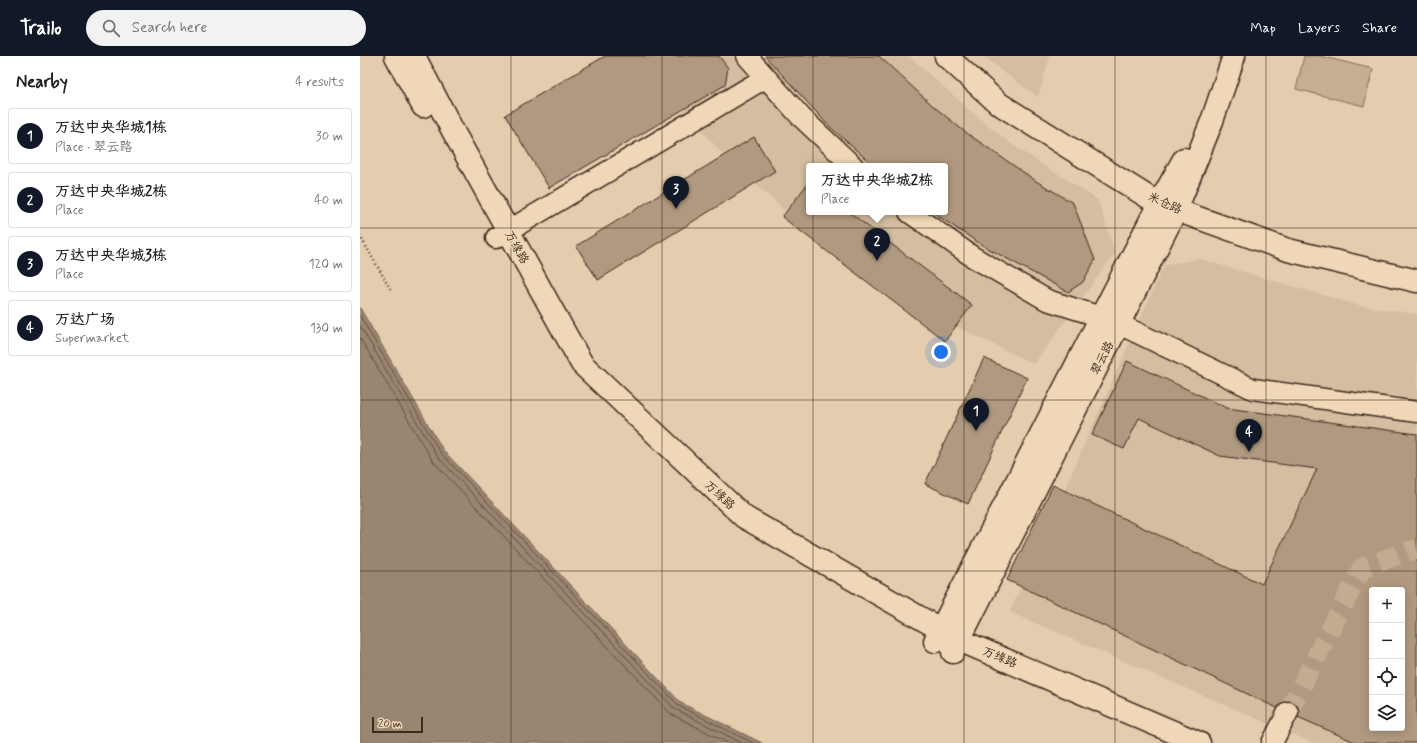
<!DOCTYPE html>
<html lang="en">
<head>
<meta charset="utf-8">
<style>
  :root { --surface:#fff; --page:#f2f2f2; --text:#202124; --muted:#757577; --line:#e0e0e0; --accent:#111827 }
  body { margin:0; font-family:Mynerve,"LXGW WenKai TC",sans-serif; background:var(--page); color:var(--text) }
  .controls { position:absolute; right:12px; bottom:12px; display:grid; overflow:hidden; border-radius:4px; box-shadow:0 2px 10px #0003 }
  .controls button { width:36px; height:36px; display:grid; place-items:center; padding:0; border:0; border-bottom:1px solid var(--line); background:var(--surface); color:var(--text); font:20px sans-serif }
  .scale { position:absolute; left:12px; bottom:10px; width:51px; box-sizing:border-box; padding-left:4px; border:2px solid #3b2a1e; border-top:0; font-size:11px; line-height:14px; white-space:nowrap; color:#3b2a1e; -webkit-text-stroke:3px #efd7b7; paint-order:stroke }
  .you { position:absolute; left:581px; top:296px; width:14px; height:14px; margin:-10px; border:3px solid #fff; border-radius:50%; background:#1a73e8; box-shadow:0 0 0 6px #1a73e833 }
  .badge { display:grid; place-items:center; width:26px; height:26px; border-radius:50%; background:var(--accent); color:#fff; font-size:13px; font-weight:700 }
  .pin { position:absolute; translate:-50% -33px; filter:drop-shadow(0 1px 2px #0008) }
  .pin::after { content:''; position:absolute; top:21px; width:14px; height:12px; background:inherit; clip-path:polygon(0 0,100% 0,50% 100%) }
  .popup { position:absolute; left:446px; top:107px; width:142px; height:52px; box-sizing:border-box; display:grid; place-content:center; border-radius:4px; background:var(--surface); filter:drop-shadow(0 1px 3px #0005); font-size:13px; white-space:nowrap; color:var(--muted) }
  .popup b { font-size:15px; color:var(--text) }
  .popup::after { content:''; position:absolute; left:50%; top:100%; margin-left:-8px; border:8px solid transparent; border-top-color:var(--surface) }
  .list { margin:0; padding:0; list-style:none }
  h2 { display:flex; justify-content:space-between; align-items:center; height:52px; margin:0; padding:0 16px; font-size:17px }
  h2 small { font-size:13px; font-weight:400; color:var(--muted) }
  .list li { display:grid; grid-template-columns:26px 1fr auto; gap:12px; align-items:center; box-sizing:border-box; height:56px; margin:0 8px 8px; padding:0 8px; border:1px solid var(--line); border-radius:4px }
  .list b { display:block; font-size:15px; white-space:nowrap }
  .list p { margin:0; font-size:13px; white-space:nowrap; color:var(--muted) }
  .list em { font-size:13px; font-style:normal; color:var(--muted) }
  .icon { flex:none; width:22px; height:22px; fill:none; stroke:currentColor; stroke-width:2; stroke-linecap:round; stroke-linejoin:round }
  .map { position:relative; flex:none; width:1057px; height:687px; overflow:hidden }
  header { display:flex; align-items:center; gap:24px; box-sizing:border-box; height:56px; padding:0 20px; background:var(--accent); color:#fff }
  header strong { font-size:19px }
  nav { display:flex; gap:22px; margin-inline-start:auto; font-size:14px }
  .search { width:280px; height:36px; background:var(--page); display:flex; align-items:center; gap:10px; box-sizing:border-box; padding:0 14px; border-radius:22px; color:var(--muted); font-size:15px }
  main { display:flex }
  aside { flex:1; background:var(--surface) }
  .map>svg:first-child { display:block }
</style>
</head>
<body>
<header>
<strong>Trailo</strong>
<div class="search"><svg class="icon" aria-label="search" viewBox="0 0 24 24"><circle cx="10" cy="10" r="6"/><path d="M15 15l6 6"/></svg>Search here</div>
<nav><a>Map</a><a>Layers</a><a>Share</a></nav>
</header>
<main>
<aside>
<h2>Nearby<small>4 results</small></h2>
<ul class="list">
<li><span class="badge">1</span><div><b>万达中央华城1栋</b><p>Place · 翠云路</p></div><em>30 m</em></li>
<li><span class="badge">2</span><div><b>万达中央华城2栋</b><p>Place</p></div><em>40 m</em></li>
<li><span class="badge">3</span><div><b>万达中央华城3栋</b><p>Place</p></div><em>120 m</em></li>
<li><span class="badge">4</span><div><b>万达广场</b><p>Supermarket</p></div><em>130 m</em></li>
</ul>
</aside>
<div class="map">
<svg width="1057" height="687" viewBox="0 0 1057 687">
  <rect width="100%" height="100%" fill="#e4ccae"/>
  <filter id="ink" filterUnits="userSpaceOnUse"><feTurbulence type="fractalNoise" baseFrequency=".025" numOctaves="2"/><feDisplacementMap in="SourceGraphic" scale="8" xChannelSelector="R" yChannelSelector="G"/><feConvolveMatrix kernelMatrix="1 2 1 2 8 2 1 2 1" color-interpolation-filters="sRGB"/></filter>
  <g filter="url(#ink)">
    <path fill="#d4bda0" fill-rule="evenodd" d="M280,0H549L615,59L654,90L738,144L755,197L674,308L589,267L432,161L363,98L331,63ZM449,110H585V156H449Z
      M624,0H690L678,41L643,16Z
      M839,203L1000,250L1057,258V687H953L650,556L804,209ZM1012,534H1042V672H1012Z"/>
    <path fill="#c5ae93" stroke="#806c58" d="M944,0H960L1013,13L1004,50L936,33Z"/>
    <path fill="#9a866f" stroke="#74614f" d="M0,252L83,394L321,647L402,687H0Z"/>
    <g fill="none" stroke-linecap="round" stroke-linejoin="round">
      <path stroke="#614f3e" stroke-width="1" d="M0,260L80,396L319,650L393,687
        M0,270L77,400L315,653L382,687
        M0,282L72,404L311,658L368,687"/>
    </g>
    <path fill="#b09980" stroke="#3b2a1e" fill-rule="evenodd" d="M245,0H359L368,12L365,29L189,132L145,59Z
      M405,0H519L572,49L605,76L676,125L713,147L735,204L723,226L708,236L622,189L581,162L573,156H585V110H514L468,69Z
      M394,81L415,115L238,224L216,190Z
      M449,126V156H489L612,249L585,285L422,161Z
      M624,302L667,322L608,448L565,428Z
      M767,305L867,352L1057,378V687H997L917,652L647,524L693,429L902,528L957,413L860,400L779,362L764,393L732,379ZM1012,534H1042V672H1012Z"/>
    <g fill="none" stroke-linecap="round" stroke-linejoin="round">
      <path stroke="#c2ac91" stroke-width="20" stroke-dasharray="20 10" stroke-linecap="butt" d="M928,656L1002,512L1048,495L1057,494"/>
      <defs>
        <path id="street" d="M387,0L441,61L493,110
          M549,156L613,201L687,244L741,261
          M136,182L405,22
          M759,268L893,333L1057,356
          M912,687L928,656"/>
        <path id="secondary" d="M36,0L63,50
          M54,0L94,77L222,308L384,461L599,584L839,687
          M586,0L638,47L799,148L928,194L1057,225
          M575,585L799,148L824,103
          M593,596L816,154L852,65L874,0"/>
      </defs>
      <use href="#street" stroke="#3b2a1e" stroke-width="23"/>
      <use href="#secondary" stroke="#3b2a1e" stroke-width="25"/>
      <path stroke="#3b2a1e" stroke-width="2.5" stroke-dasharray="1 3" stroke-linecap="butt" d="M0,180L31,234"/>
      <use href="#street" stroke="#efd7b7" stroke-width="20"/>
      <use href="#secondary" stroke="#efd7b7" stroke-width="22"/>
    </g>
  </g>
  <path fill="none" stroke="#3b2a1e" stroke-width="1" stroke-opacity="0.55" d="M151,0V687M302,0V687M453,0V687M604,0V687M755,0V687M906,0V687M0,172H1057M0,344H1057M0,515H1057"/>
  <g text-anchor="middle" stroke-width="3" stroke-linejoin="round" paint-order="stroke">
    <g font-size="12" fill="#3b2a1e" stroke="#efd7b7">
      <text transform="translate(805 147) rotate(24)" y="4">米仓路</text>
      <text transform="translate(157 191) rotate(61)" y="4">万缘路</text>
      <text transform="translate(742 302) rotate(-63)" y="4">翠云路</text>
      <text transform="translate(360 439) rotate(43)" y="4">万缘路</text>
      <text transform="translate(640 601) rotate(23)" y="4">万缘路</text>
    </g>
  </g>
</svg>
<div class="controls">
<button>+</button>
<button>−</button>
<button><svg class="icon" aria-label="locate" viewBox="0 0 24 24"><circle cx="12" cy="12" r="6"/><path d="M12 2v4M12 18v4M2 12h4M18 12h4"/></svg></button>
<button><svg class="icon" aria-label="layers" viewBox="0 0 24 24"><path d="M12 4l9 5-9 5-9-5zM3 14l9 5 9-5"/></svg></button>
</div>
<div class="scale">20 m</div>
<div class="you"></div>
<div class="pin badge" style="left:616px;top:375px">1</div>
<div class="pin badge" style="left:517px;top:205px">2</div>
<div class="popup"><b>万达中央华城2栋</b>Place</div>
<div class="pin badge" style="left:316px;top:153px">3</div>
<div class="pin badge" style="left:889px;top:396px">4</div>
</div>
</main>
</body>
</html>
